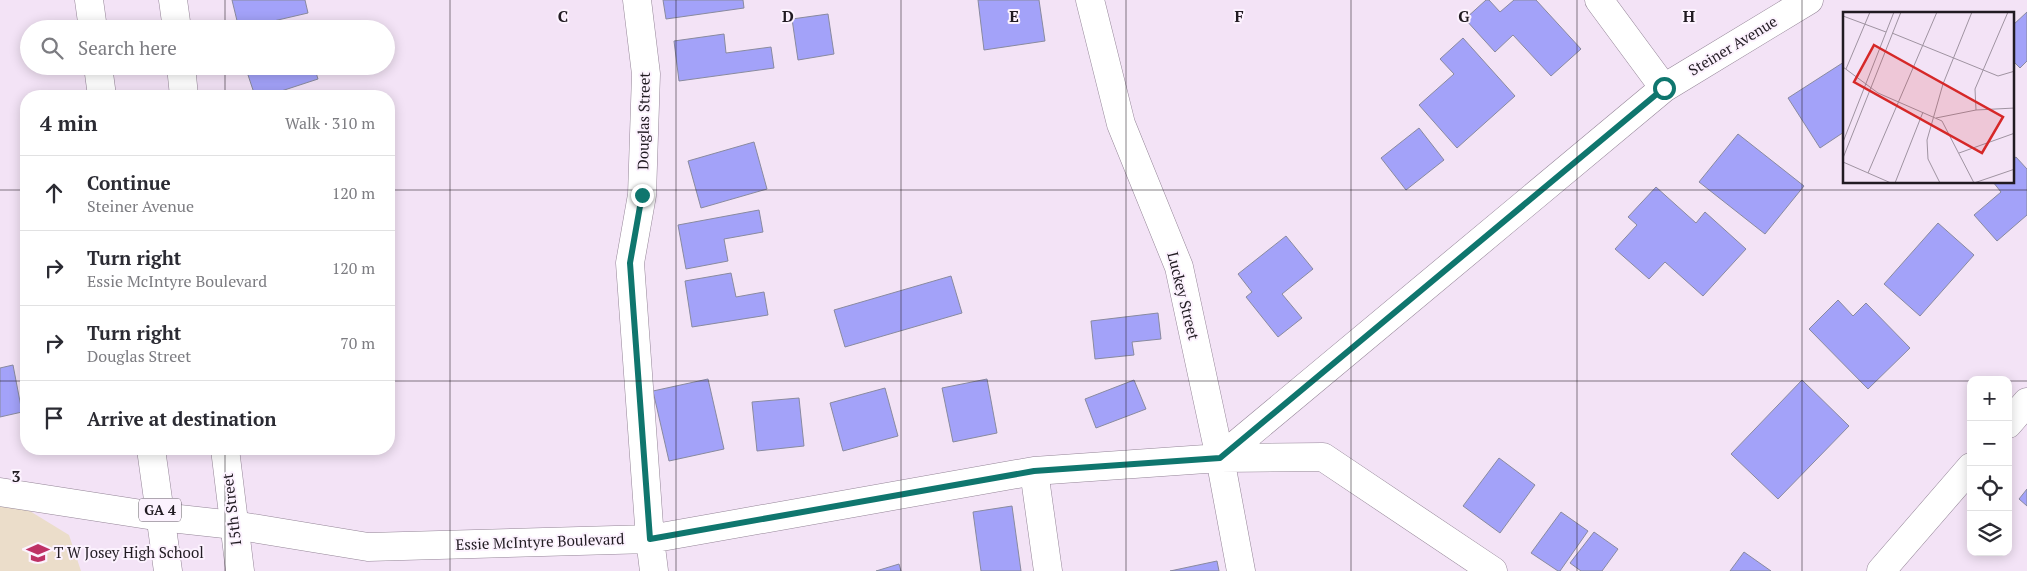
<!DOCTYPE html>
<html lang="en">
<head>
<meta charset="utf-8">
<style>
  :root { --surface:#fff; --page:#f2f2f3; --text:#2b2b33; --muted:#7c7c81; --line:#e1e1e2 }
  body { margin:0; font-family:"PT Serif",serif; background:var(--page); color:var(--text) }
  .controls { position:absolute; right:15px; bottom:15px; display:grid; overflow:hidden; border-radius:10px; box-shadow:0 2px 12px #0003 }
  .controls button { width:45px; height:45px; display:grid; place-items:center; padding:0; border:0; border-bottom:1px solid var(--line); background:var(--surface); color:var(--text); font:25px sans-serif }
  .stop { position:absolute; width:15px; height:15px; margin:-11px; border:4px solid #0f766e; border-radius:50%; background:#fff }
  .stop.end { background:#0f766e; border-color:#fff; box-shadow:0 1px 5px #0008 }
  .list { margin:0; padding:0; list-style:none }
  h2 { display:flex; justify-content:space-between; align-items:center; height:65px; margin:0; padding:0 20px; font-size:21px }
  h2 small { font-size:16px; font-weight:400; color:var(--muted) }
  .list li { display:grid; grid-template-columns:32px 1fr auto; gap:15px; align-items:center; box-sizing:border-box; height:75px; padding:0 20px; border-top:1px solid var(--line) }
  .list b { display:block; font-size:19px; white-space:nowrap }
  .list p { margin:0; font-size:16px; white-space:nowrap; color:var(--muted) }
  .list em { font-size:16px; font-style:normal; color:var(--muted) }
  .icon { flex:none; width:28px; height:28px; fill:none; stroke:currentColor; stroke-width:2; stroke-linecap:round; stroke-linejoin:round }
  .map { position:relative; flex:none; width:2027px; height:571px; overflow:hidden }
  .search { position:absolute; background:var(--surface); box-shadow:0 2px 12px #0003; left:20px; top:20px; width:375px; height:55px; display:flex; align-items:center; gap:12px; box-sizing:border-box; padding:0 18px; border-radius:28px; color:var(--muted); font-size:19px }
  .panel { position:absolute; background:var(--surface); box-shadow:0 2px 12px #0003; left:20px; top:90px; width:375px; height:365px; border-radius:20px }
  .map>svg:first-child { display:block }
</style>
</head>
<body>
<div class="map">
<svg width="2027" height="571" viewBox="0 0 2027 571">
  <rect width="100%" height="100%" fill="#f3e3f6"/>
  <path fill="#ebddca" d="M0,503L20,505L69,535L81,571H0Z"/>
  <path fill="#a3a2f9" stroke="#898a9f" d="M232,0H305L308,13L239,29Z
    M663,0H743L744,8L666,19Z
    M978,0H1039L1045,41L984,50Z
    M1486,0H1489L1500,12L1514,0H1536L1581,49L1551,76L1513,35L1495,52L1465,19Z
    M2027,12V61L2020,68L2013,61V25Z
    M828,14L834,54L798,60L792,19Z
    M724,34L726,53L771,47L774,68L679,81L674,41Z
    M1463,38L1515,96L1457,148L1419,105L1454,74L1440,59Z
    M1844,62V132L1820,148L1788,98Z
    M245,66H314L318,79L266,96H255Z
    M1419,128L1444,160L1406,190L1381,158Z
    M1738,134L1804,186L1765,234L1699,182Z
    M754,142L767,189L701,208L688,161Z
    M2016,157L2027,169V215L1997,241L1974,215L2001,192L1993,182H2013V159Z
    M1656,187L1696,223L1705,212L1746,249L1703,296L1665,262L1649,279L1615,249L1637,225L1628,217Z
    M759,210L763,232L724,239L728,261L686,269L678,225Z
    M1938,223L1974,255L1920,316L1884,284Z
    M1286,236L1313,269L1282,294L1302,318L1278,337L1246,297L1252,292L1238,274Z
    M731,273L736,297L764,292L768,315L692,327L685,281Z
    M951,276L962,313L845,347L834,310Z
    M1838,300L1853,316L1866,303L1910,348L1868,389L1809,329Z
    M1158,313L1161,339L1132,342L1134,355L1095,359L1091,321Z
    M13,365L22,412L0,417V368Z
    M708,379L724,449L669,461L653,391Z
    M987,379L997,433L953,442L942,388Z
    M1134,380L1146,409L1096,428L1085,399Z
    M1802,380L1849,426L1778,499L1731,454Z
    M885,388L898,436L843,451L830,403Z
    M799,398L804,446L757,451L752,402Z
    M1499,458L1535,485L1500,533L1463,506Z
    M2027,489V506L2019,499Z
    M1012,506L1021,571H981L973,512Z
    M1561,512L1588,531L1560,571H1558L1531,553Z
    M1594,532L1618,549L1602,571H1581L1570,563Z
    M1744,552L1771,571H1730Z
    M1217,561L1219,571H1170Z
    M899,564L901,571H876Z"/>
  <g fill="none" stroke-linecap="round" stroke-linejoin="round">
    <defs>
      <path id="minor" d="M637,0L646,74L642,195L630,263L650,539L654,571
        M1090,0L1121,124L1179,267L1220,458L1241,571
        M1599,0L1664,88
        M2008,424L2027,402
        M1220,458L1664,88L1809,0
        M1034,471L1048,571
        M0,492L161,517L234,525L368,547L650,539L1034,471L1220,458L1323,457L1493,571
        M1881,571L1971,467"/>
      <path id="primary" d="M89,0L93,29
        M173,0L177,29
        M98,66L102,96
        M181,66L184,96
        M151,449L168,571
        M225,449L240,571"/>
    </defs>
    <use href="#minor" stroke="#948597" stroke-width="29"/>
    <use href="#primary" stroke="#948597" stroke-width="29"/>
    <use href="#minor" stroke="#fff" stroke-width="28"/>
    <use href="#primary" stroke="#fff" stroke-width="28"/>
  </g>
  <g fill="none" stroke-linecap="round" stroke-linejoin="round">
    <path stroke="#0f766e" stroke-width="6" d="M642,195L630,263L650,539L1034,471L1220,458L1664,88"/>
  </g>
  <path fill="none" stroke="#211b22" stroke-width="1" stroke-opacity="0.55" d="M225,0V29M450,0V571M676,0V571M901,0V571M1126,0V571M1351,0V571M1577,0V571M1802,0V571M225,66V96M0,190H26M389,190H2027M0,381H26M389,381H1971M2008,381H2027M225,449V571"/>
  <defs>
    <symbol id="school-bare" viewBox="-9 -9 18 18"><path d="M0-5L7-2L0 1L-7-2ZM-4 1L0 2.5L4 1V4Q0 6-4 4Z" fill="#be3165" stroke="#fcf2fe" stroke-width="2.5" paint-order="stroke"/></symbol>
  </defs>
  <g fill-rule="evenodd">
    <use href="#school-bare" x="22" y="537" width="32" height="32"/>
  </g>
  <g text-anchor="middle" stroke-width="4" stroke-linejoin="round" paint-order="stroke">
    <rect fill="#fcf2fe" stroke="#635c64" stroke-width="1" x="139" y="498.5" width="42" height="23" rx="4"/>
    <g font-size="14" font-weight="bold" fill="#211b22">
      <text x="160" y="515">GA 4</text>
    </g>
    <g font-size="15" fill="#211b22" stroke="#fcf2fe">
      <text transform="translate(1733 46) rotate(-31)" y="5">Steiner Avenue</text>
      <text transform="translate(644 121) rotate(-89)" y="5">Douglas Street</text>
      <text transform="translate(1183 296) rotate(76)" y="5">Luckey Street</text>
      <text transform="translate(232 510) rotate(-97)" y="5">15th Street</text>
      <text transform="translate(540 542) rotate(-2)" y="5">Essie McIntyre Boulevard</text>
    </g>
    <g font-size="15" fill="#211b22" stroke="#fcf2fe" text-anchor="start">
      <text x="54" y="558">T W Josey High School</text>
    </g>
  </g>
  <g transform="translate(1843 12)">
    <rect width="171" height="171" fill="#f3e3f6"/>
    <path fill="none" stroke="#9f93a1" stroke-width="1" d="M0,4L43,20M49,21L155,64L172,59M0,55L35,81L99,109L131,171M3,57L27,0M133,98L132,77L165,0M93,106L133,98L172,96M0,130L51,0M116,141L172,121M0,146L58,0M0,150L48,171M25,161L94,0M52,171L80,100M97,171L85,147L84,128L100,72L129,0M131,171L172,157"/>
    <path fill="#d62828" fill-opacity="0.15" stroke="#d62828" stroke-width="2.5" d="M31,33L160,105L139,141L11,70Z"/>
    <rect width="171" height="171" fill="none" stroke="#211b22" stroke-width="2.5"/>
  </g>
  <g font-size="16" text-anchor="middle" font-weight="bold" fill="#211b22" stroke="#fcf2fe" stroke-width="4" stroke-linejoin="round" paint-order="stroke">
    <text x="563" y="22">C</text>
    <text x="788" y="22">D</text>
    <text x="1014" y="22">E</text>
    <text x="1239" y="22">F</text>
    <text x="1464" y="22">G</text>
    <text x="1689" y="22">H</text>
    <text x="16" y="482">3</text>
  </g>
</svg>
<div class="controls">
<button>+</button>
<button>−</button>
<button><svg class="icon" aria-label="locate" viewBox="0 0 24 24"><circle cx="12" cy="12" r="6"/><path d="M12 2v4M12 18v4M2 12h4M18 12h4"/></svg></button>
<button><svg class="icon" aria-label="layers" viewBox="0 0 24 24"><path d="M12 4l9 5-9 5-9-5zM3 14l9 5 9-5"/></svg></button>
</div>
<div class="stop" style="left:1664px;top:88px"></div>
<div class="stop end" style="left:642px;top:195px"></div>
<div class="search"><svg class="icon" aria-label="search" viewBox="0 0 24 24"><circle cx="10" cy="10" r="6"/><path d="M15 15l6 6"/></svg>Search here</div>
<section class="panel">
<h2>4 min<small>Walk · 310 m</small></h2>
<ul class="list">
<li><svg class="icon" aria-label="ahead" viewBox="0 0 24 24"><path d="M12 20V5M6 11l6-6 6 6"/></svg><div><b>Continue</b><p>Steiner Avenue</p></div><em>120 m</em></li>
<li><svg class="icon" aria-label="right" viewBox="0 0 24 24"><path d="M7 20v-9h11M14 6l5 5-5 5"/></svg><div><b>Turn right</b><p>Essie McIntyre Boulevard</p></div><em>120 m</em></li>
<li><svg class="icon" aria-label="right" viewBox="0 0 24 24"><path d="M7 20v-9h11M14 6l5 5-5 5"/></svg><div><b>Turn right</b><p>Douglas Street</p></div><em>70 m</em></li>
<li><svg class="icon" aria-label="arrive" viewBox="0 0 24 24"><path d="M6 21V4h12l-3 4 3 4H6"/></svg><div><b>Arrive at destination</b></div></li>
</ul>
</section>
</div>
</body>
</html>
